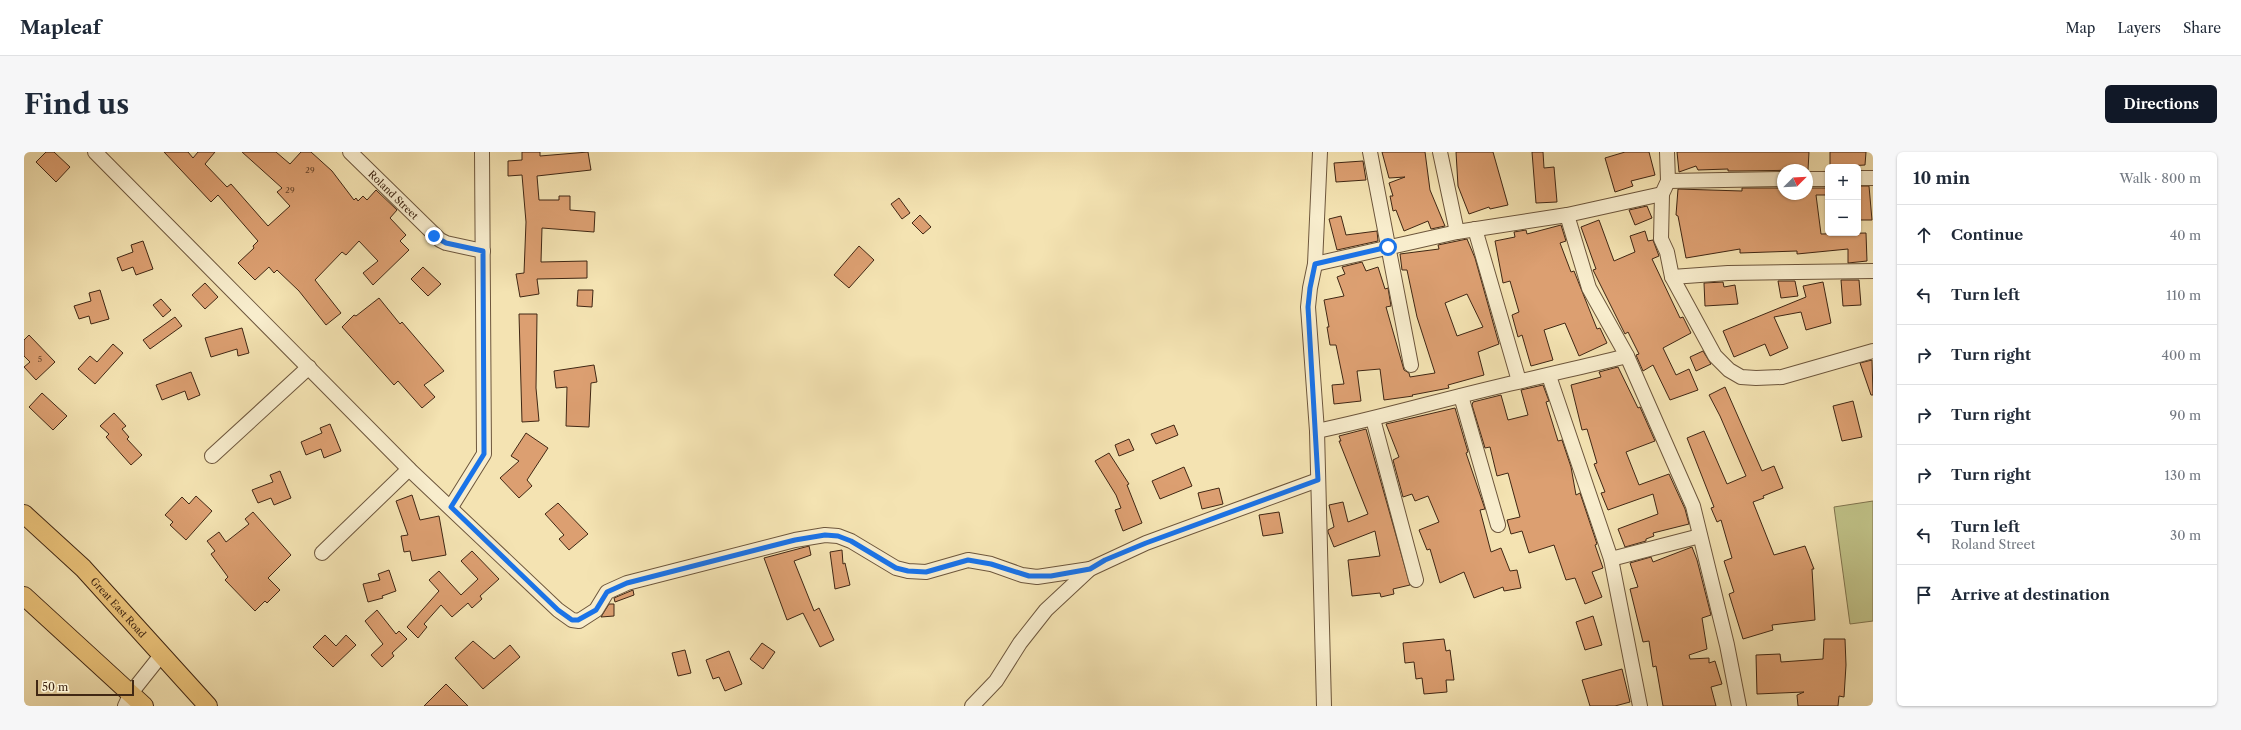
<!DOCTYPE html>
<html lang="en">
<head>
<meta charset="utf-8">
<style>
  :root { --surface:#fff; --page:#f6f6f7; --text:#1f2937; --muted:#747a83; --line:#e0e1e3; --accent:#111827 }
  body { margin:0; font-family:"Libre Caslon Text",serif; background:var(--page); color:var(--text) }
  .controls { position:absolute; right:12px; top:12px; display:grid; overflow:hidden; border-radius:6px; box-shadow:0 1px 3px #0004 }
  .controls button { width:36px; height:36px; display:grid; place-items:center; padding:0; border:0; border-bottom:1px solid var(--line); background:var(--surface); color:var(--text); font:20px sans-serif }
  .compass { position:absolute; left:1753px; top:12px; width:36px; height:36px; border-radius:50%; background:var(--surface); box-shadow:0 1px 3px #0004; rotate:66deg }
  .scale { position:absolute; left:12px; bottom:10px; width:98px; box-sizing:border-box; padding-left:4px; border:2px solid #402714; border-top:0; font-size:11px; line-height:14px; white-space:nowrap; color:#402714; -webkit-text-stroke:3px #f8edcd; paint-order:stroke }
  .stop { position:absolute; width:12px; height:12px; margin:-9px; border:3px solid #1a73e8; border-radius:50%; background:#fff }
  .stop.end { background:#1a73e8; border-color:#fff; box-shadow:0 1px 4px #0008 }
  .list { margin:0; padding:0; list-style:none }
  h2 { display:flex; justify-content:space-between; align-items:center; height:52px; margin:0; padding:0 16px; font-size:17px }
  h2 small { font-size:13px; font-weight:400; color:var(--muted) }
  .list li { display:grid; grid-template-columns:26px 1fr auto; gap:12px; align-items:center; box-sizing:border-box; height:60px; padding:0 16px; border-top:1px solid var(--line) }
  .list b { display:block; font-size:15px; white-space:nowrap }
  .list p { margin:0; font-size:13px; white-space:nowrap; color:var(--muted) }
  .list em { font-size:13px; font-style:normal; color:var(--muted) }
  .icon { flex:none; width:22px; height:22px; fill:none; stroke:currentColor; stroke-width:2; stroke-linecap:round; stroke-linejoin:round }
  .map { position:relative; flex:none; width:1849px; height:554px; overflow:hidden; border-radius:6px }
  header { display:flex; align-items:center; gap:24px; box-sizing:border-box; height:56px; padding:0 20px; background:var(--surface); border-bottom:1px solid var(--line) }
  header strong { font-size:19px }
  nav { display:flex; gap:22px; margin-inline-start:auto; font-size:14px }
  .intro { display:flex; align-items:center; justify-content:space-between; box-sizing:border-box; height:96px; padding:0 24px }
  h1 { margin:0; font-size:28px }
  .button { padding:10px 18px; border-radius:6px; background:var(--accent); color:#fff; font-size:14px; font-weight:700 }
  main { display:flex; gap:24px; padding:0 24px }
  aside { flex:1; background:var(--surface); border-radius:6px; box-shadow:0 1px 3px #0004 }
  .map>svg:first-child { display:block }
</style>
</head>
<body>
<header>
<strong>Mapleaf</strong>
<nav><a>Map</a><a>Layers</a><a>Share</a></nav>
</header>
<div class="intro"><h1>Find us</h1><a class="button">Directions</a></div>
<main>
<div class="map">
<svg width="1849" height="554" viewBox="0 0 1849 554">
  <rect width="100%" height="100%" fill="#f4e3b2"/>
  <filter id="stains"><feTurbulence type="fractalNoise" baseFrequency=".005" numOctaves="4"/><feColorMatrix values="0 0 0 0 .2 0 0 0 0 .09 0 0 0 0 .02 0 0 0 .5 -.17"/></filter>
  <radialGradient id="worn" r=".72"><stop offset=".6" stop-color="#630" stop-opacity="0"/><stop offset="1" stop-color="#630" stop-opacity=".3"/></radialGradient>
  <path fill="#c0c288" stroke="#80744e" d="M1849,349V469L1826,472L1810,355Z"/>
  <path fill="#dc9f71" stroke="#402714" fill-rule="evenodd" d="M22,0H30L46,15L32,30L12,10Z
    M140,0H164L169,6L174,0H191L181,12L203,35L207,32L244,74L266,54L253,40L258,36L218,0H252L266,12L277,0H287L308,19L330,48L332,46L334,49L339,44L343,48L352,38L373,58L366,66L382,83L376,89L385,98L349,133L339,121L354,109L335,89L322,103L318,100L291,128L317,161L302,173L275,139L253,118L250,121L245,115L231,128L214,111L230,96L229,94L234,89L194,43L187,50Z
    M498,0H516V4L564,0L567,18L513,24L515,48H535V44H546V58L571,60L570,80L518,76L517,110L563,109V126L513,127L515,142L496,145L492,122L500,121L502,70L498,23L484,24V9L498,8Z
    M1358,0H1401L1406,38L1421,74L1407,77L1404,69L1380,79L1372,58L1369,59L1366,44H1369L1365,31L1381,25L1365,26Z
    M1432,0H1469L1484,53L1466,57L1465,55L1445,62L1434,34Z
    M1508,0H1519L1520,16L1530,15L1533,50L1512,51Z
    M1601,0H1625L1631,23L1607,29L1609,34L1591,40L1581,6Z
    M1653,0H1785L1784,18L1715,19H1704V17L1674,18L1672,14L1655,20Z
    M1806,0H1842L1841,13L1806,15Z
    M1339,9L1342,28L1312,30L1310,11Z
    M1834,34H1845L1848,68H1834Z
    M1718,36H1759V42H1783V36H1804V43H1792L1797,82L1842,81L1843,109L1824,111V97L1773,102V99L1716,101V97L1662,106L1654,64L1652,63L1654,37L1718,39Z
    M875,46L886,61L878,67L867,52Z
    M1623,54L1628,66L1611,73L1605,58Z
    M896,63L907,75L899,82L888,71Z
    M1317,64L1322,83L1353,79L1354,89L1313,98L1305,67Z
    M1575,68L1590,109L1611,100L1606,84L1621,79L1624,89L1629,88L1635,104L1628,107L1656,166L1659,165L1667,181L1639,196L1652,223L1665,217L1674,238L1646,248L1629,213L1619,219L1612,203L1615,202L1604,180L1601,182L1569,118L1572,117L1557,75Z
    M1537,73L1542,89L1536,91L1547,120L1550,119L1573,177L1576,176L1583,191L1555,204L1541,171L1520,178L1529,208L1507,214L1498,183L1494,185L1488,163L1495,160L1486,129L1479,131L1471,89L1491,85L1490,80L1502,78L1503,82Z
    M1443,87L1451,106L1475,192L1454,200L1460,223L1424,233L1425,236L1388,243L1389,244L1360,248L1356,217L1333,219L1337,249L1310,252L1308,233L1320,232L1312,193H1306L1303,175H1305L1300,148L1320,144L1313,125L1321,122L1318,115L1338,110L1342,119L1354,115L1361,137L1364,136L1367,154L1362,155L1380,218L1385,221L1386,225L1411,221L1393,165L1383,118H1378L1376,102L1415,97L1414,93ZM1443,142L1459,175L1433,184L1421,151Z
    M119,89L129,117L112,123L109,115L98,119L93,106L109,100L107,93Z
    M835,94L850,108L825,136L810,123Z
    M399,115L417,132L404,144L387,127Z
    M1817,128H1835L1837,153L1819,154Z
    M1754,129H1771L1774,144L1757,146Z
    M1699,130L1700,135L1711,133L1714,152L1681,154L1680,131Z
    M1799,130L1807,171L1782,178L1777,160L1750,165L1764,196L1746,204L1741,192L1710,205L1699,179L1782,145L1779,134Z
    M181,131L194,145L181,157L168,143Z
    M76,138L85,167L67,172L65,164L55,167L50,154L67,149L65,141Z
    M554,138H569L568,155L553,154Z
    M355,146L376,172L378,170L420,219L400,233L411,245L398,256L374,229L370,233L318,175L330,163L332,164Z
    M137,147L147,158L139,165L129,153Z
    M495,162H513L512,236L515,269L498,270Z
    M151,165L158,174L126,197L119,188Z
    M218,176L225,201L214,204L213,197L187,205L181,186Z
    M5,183L31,210L12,228L0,215L6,210L0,204V188Z
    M89,192L99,201L71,232L54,217L66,204L73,210Z
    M1679,199L1687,212L1672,219L1666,205Z
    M1848,208L1849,243H1847L1836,211Z
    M570,213L573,230L567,231L565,275L542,274L543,235L532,236L530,219Z
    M1594,215L1614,256L1616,255L1631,289L1602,300L1615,333L1645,322L1661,357L1665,372L1629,381L1630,384L1622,387V389L1601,395L1594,377L1634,362L1629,342L1584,358L1577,341L1581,340L1570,312L1573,311L1563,277L1558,278L1547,233L1577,225L1575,220Z
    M167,220L176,243L164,248L161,239L138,248L132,233Z
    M1519,233L1525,249L1522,250L1534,289L1538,288L1547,315L1552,343L1556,341L1573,392L1571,393L1579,416L1568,420L1578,445L1561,452L1551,426L1542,428L1530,393L1505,401L1498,379L1487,382L1483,368L1496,365L1484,321L1473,324L1466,295L1461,296L1448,253L1449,250L1477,243L1484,268L1504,263L1497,238Z
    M1701,235L1738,319L1750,314L1759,336L1739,344L1740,346L1729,350L1750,403L1781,394L1790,417H1788L1791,468L1748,473L1749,478L1719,487L1705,442L1710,440L1700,409L1708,406L1697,368L1693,370L1687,356L1690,355L1663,286L1680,279L1703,332L1722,324L1696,264L1685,243Z
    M18,241L43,264L29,278L5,255Z
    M1829,249L1838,285L1818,289L1809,254Z
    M1431,256L1444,300L1442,301L1461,357L1456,358L1467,400L1477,396L1486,419L1493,418L1497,436L1480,439L1479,435L1450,446L1440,420L1416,431L1406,397L1403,398L1395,378L1415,370L1404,344L1391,349L1388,342L1379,345L1369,308L1375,305L1362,272Z
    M90,261L102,274L98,277L105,285L103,287L118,303L107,313L82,285L85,282L76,274Z
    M306,272L317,299L300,306L297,297L282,303L277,290L298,281L296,276Z
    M1150,273L1154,283L1132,292L1127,282Z
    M1342,277L1386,433L1369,437L1370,442L1357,445L1356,441L1328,444L1324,408L1356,404L1351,379L1310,395L1304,380V378L1310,375L1305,353L1319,350L1324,370L1344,362L1315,289H1317L1315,284Z
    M502,281L524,296L503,328L508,334L495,346L476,326L495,309L487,304Z
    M1105,287L1110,298L1095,304L1091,293Z
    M1085,301L1105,332L1103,333L1118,371L1099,379L1091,358L1097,356L1092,343L1071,309Z
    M1160,315L1168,334L1136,347L1128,329Z
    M256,319L267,346L250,353L247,346L234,351L228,338L249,330L246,323Z
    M1195,336L1199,352L1178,357L1174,341Z
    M388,343L396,368L415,364L422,403L388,409L386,399L380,400L377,384L384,383L372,349Z
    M172,344L188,359L162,388L146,373L149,370L141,363L158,345L165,352Z
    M534,351L564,382L545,398L535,387L540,383L521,362Z
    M229,360L267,403L244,426L256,438L243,451L241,449L231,459L201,428L204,425L187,402L191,399L183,389L195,380L202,390L225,372L221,367Z
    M1255,360L1259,381L1239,384L1235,363Z
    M785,394L787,403L770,409L790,459L795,456L810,488L796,495L779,461L763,468L740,406Z
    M1668,395L1673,408L1687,463L1678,466L1683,497L1665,503L1666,507L1685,506V511L1691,509L1698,532L1687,535L1692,554H1639L1632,514L1629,515L1625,489L1619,490L1606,437L1614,435L1606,411L1627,405L1629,410Z
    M818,398L819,412L821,411L826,433L811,437L806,400Z
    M448,399L475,427L456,444L458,447L448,456L444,451L428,465L417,453L400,472L403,475L394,486L383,475L415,439L405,428L415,419L437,443L454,427L437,409Z
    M365,418L372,439L358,444L359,446L344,450L339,432L356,428L354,422Z
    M609,438L610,443L591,450L590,446Z
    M585,452H590V464L577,465Z
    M353,458L372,482L375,479L383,487L368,501L370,504L358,515L347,503L359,492L341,469Z
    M1569,464L1578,493L1561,498L1552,470Z
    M301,483L312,494L322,483L332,493L309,515L289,495Z
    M1420,487L1422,499L1426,498L1430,528H1422L1423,540L1400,542L1398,526L1392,527L1390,510L1381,511L1379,491Z
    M1800,487H1821L1822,513L1820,545L1815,544L1814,554H1774L1773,543L1780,540L1733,542L1732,503L1756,502L1757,510L1799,507Z
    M449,489L470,507L486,493L496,505L459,537L431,506Z
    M738,491L751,500L739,517L726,507Z
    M661,498L667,521L654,524L648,501Z
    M705,499L718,532L701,539L695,525L689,527L682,508Z
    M1598,517L1606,550L1591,554H1566L1558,528Z
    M422,532L444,554H400Z"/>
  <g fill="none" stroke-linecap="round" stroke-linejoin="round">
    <defs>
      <g id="minor">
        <path d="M71,0L385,317L534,458L548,468L555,469L572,458L583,440L603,431L771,388L801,383L814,384L827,389L872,416L884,419L902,420L944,408L967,412L998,423L1013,425L1066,417"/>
        <path id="s1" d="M326,0L416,88L422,91L459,99"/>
        <path d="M1296,0L1291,112L1286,136L1284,155L1293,279L1300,554"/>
        <path d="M1346,0L1387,213"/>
        <path d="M1416,0L1433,80"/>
        <path d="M1643,0L1644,29L1638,42L1637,87L1643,100L1648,125L1691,204L1705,218L1717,225L1732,226L1758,225L1849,199"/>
        <path d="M1834,26H1849"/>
        <path d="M1783,27H1804"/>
        <path d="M1644,29L1759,27"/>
        <path d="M1638,42L1543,63L1565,136L1603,204L1669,354L1703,493L1715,554"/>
        <path d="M1451,77L1495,229"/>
        <path d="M1291,112L1433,80L1543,63"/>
        <path d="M1648,125L1704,121L1849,119"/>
        <path d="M1525,224L1587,407L1616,554"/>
        <path d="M1437,244L1474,373"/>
        <path d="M1349,267L1392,428"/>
        <path d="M1293,279C1361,265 1426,245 1494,230C1530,221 1567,213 1603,204"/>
        <path d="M188,304L285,215"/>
        <path d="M427,355L460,302L458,0"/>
        <path d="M298,401L385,317"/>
        <path d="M1587,407L1676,384"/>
        <path d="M101,554L107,541L138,502"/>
        <path d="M948,554L972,529L996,491L1022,458L1066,417L1122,391L1294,328"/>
      </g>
      <g id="major">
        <path id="s2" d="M0,362L59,416L184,554"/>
        <path d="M0,444L120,554"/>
      </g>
    </defs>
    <use href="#minor" stroke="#6d563c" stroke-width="16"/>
    <use href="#major" stroke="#402714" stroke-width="20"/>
    <use href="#minor" stroke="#f8edcd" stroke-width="14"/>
    <use href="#major" stroke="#eac279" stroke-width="18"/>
  </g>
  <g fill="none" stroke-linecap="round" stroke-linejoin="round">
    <path stroke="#1a73e8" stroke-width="5" d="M410,84L422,91L459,99L460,302L427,355L534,458L548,468H554L572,458L583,440L603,431L771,388L801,383L814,384L827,389L872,416L884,419L902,420L944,408L967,412L1005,424H1027L1066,417L1081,408L1122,391L1294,328L1284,155L1286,136L1291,112L1364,95"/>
  </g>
  <g text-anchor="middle" stroke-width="3" stroke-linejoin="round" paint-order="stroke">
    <g font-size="8" fill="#67452b">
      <text x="286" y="21">29</text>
      <text x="266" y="41">29</text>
      <text x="16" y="210">5</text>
    </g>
    <g font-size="10" fill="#402714" stroke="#f8edcd">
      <text dy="4" stroke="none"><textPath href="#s1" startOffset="61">Roland Street</textPath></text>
      <text dy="4" stroke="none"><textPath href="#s2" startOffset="133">Great East Road</textPath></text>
    </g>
  </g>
  <rect width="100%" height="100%" filter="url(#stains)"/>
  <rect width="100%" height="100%" fill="url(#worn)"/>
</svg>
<div class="controls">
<button>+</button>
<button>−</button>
</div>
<svg class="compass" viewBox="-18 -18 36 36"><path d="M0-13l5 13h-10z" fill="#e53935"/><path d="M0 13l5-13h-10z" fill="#747a83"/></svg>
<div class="scale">50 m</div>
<div class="stop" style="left:1364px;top:95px"></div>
<div class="stop end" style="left:410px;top:84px"></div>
</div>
<aside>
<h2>10 min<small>Walk · 800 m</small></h2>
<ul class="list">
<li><svg class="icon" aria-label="ahead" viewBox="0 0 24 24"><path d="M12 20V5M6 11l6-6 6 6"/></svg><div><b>Continue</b></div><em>40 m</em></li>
<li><svg class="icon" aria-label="left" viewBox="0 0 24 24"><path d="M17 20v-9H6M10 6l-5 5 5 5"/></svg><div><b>Turn left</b></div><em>110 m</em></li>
<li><svg class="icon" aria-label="right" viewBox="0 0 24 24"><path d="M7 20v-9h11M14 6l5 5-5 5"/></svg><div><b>Turn right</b></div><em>400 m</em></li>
<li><svg class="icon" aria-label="right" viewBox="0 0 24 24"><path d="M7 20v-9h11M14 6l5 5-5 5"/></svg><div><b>Turn right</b></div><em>90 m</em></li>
<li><svg class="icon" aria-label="right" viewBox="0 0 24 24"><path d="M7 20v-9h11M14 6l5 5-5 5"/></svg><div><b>Turn right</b></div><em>130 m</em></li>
<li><svg class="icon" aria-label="left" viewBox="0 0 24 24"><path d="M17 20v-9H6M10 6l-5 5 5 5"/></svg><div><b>Turn left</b><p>Roland Street</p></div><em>30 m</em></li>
<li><svg class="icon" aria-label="arrive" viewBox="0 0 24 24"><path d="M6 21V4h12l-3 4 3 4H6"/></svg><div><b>Arrive at destination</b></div></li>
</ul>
</aside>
</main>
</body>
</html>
